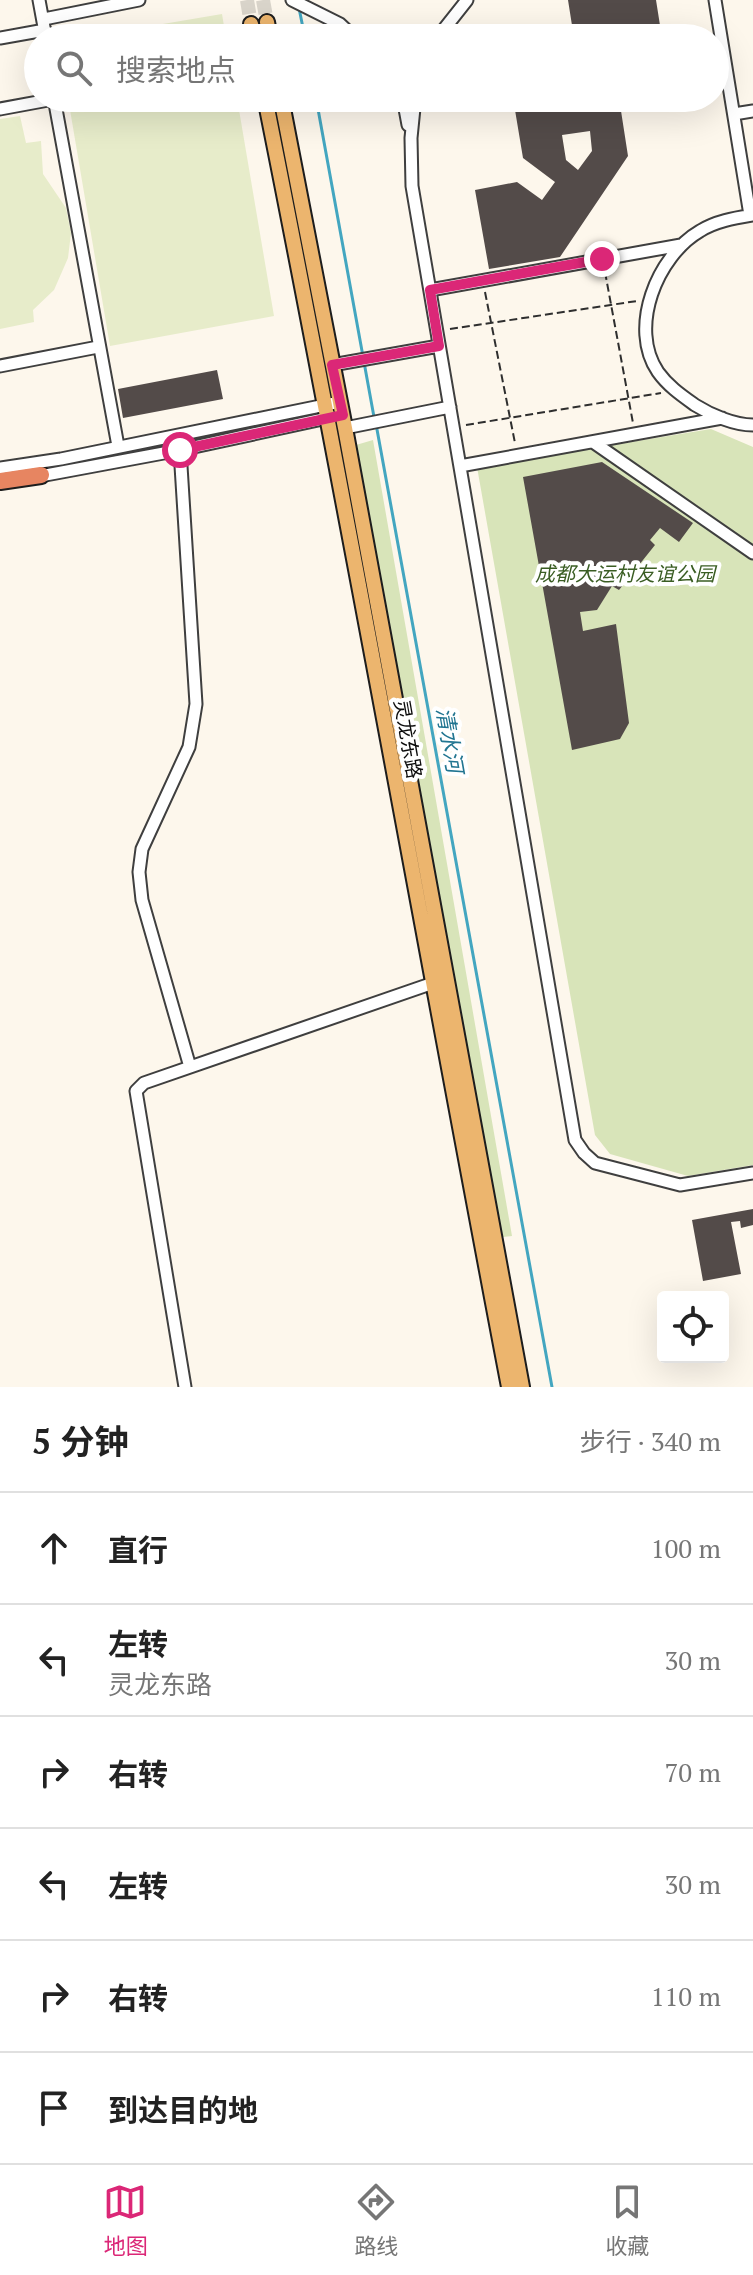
<!DOCTYPE html>
<html lang="zh">
<head>
<meta charset="utf-8">
<style>
  :root { --surface:#fff; --page:#f2f2f2; --text:#222; --muted:#767676; --line:#e0e0e0; --accent:#db2777 }
  body { margin:0; font-family:"PT Serif","Noto Sans SC",serif; background:var(--page); color:var(--text) }
  .controls { position:absolute; right:24px; bottom:24px; display:grid; overflow:hidden; border-radius:8px; box-shadow:0 8px 32px #0002 }
  .controls button { width:72px; height:72px; display:grid; place-items:center; padding:0; border:0; border-bottom:2px solid var(--line); background:var(--surface); color:var(--text); font:40px sans-serif }
  .stop { position:absolute; width:24px; height:24px; margin:-18px; border:6px solid #db2777; border-radius:50%; background:#fff }
  .stop.end { background:#db2777; border-color:#fff; box-shadow:0 2px 8px #0008 }
  .list { margin:0; padding:0; list-style:none }
  h2 { display:flex; justify-content:space-between; align-items:center; height:104px; margin:0; padding:0 32px; font-size:34px }
  h2 small { font-size:26px; font-weight:400; color:var(--muted) }
  .list li { display:grid; grid-template-columns:52px 1fr auto; gap:24px; align-items:center; box-sizing:border-box; height:112px; padding:0 32px; border-top:2px solid var(--line) }
  .list b { display:block; font-size:30px; white-space:nowrap }
  .list p { margin:0; font-size:26px; white-space:nowrap; color:var(--muted) }
  .list em { font-size:26px; font-style:normal; color:var(--muted) }
  .icon { flex:none; width:44px; height:44px; fill:none; stroke:currentColor; stroke-width:2; stroke-linecap:round; stroke-linejoin:round }
  .map { position:relative; flex:none; width:753px; height:1387px; overflow:hidden }
  .search { position:absolute; background:var(--surface); box-shadow:0 8px 32px #0002; left:24px; right:24px; top:24px; height:88px; display:flex; align-items:center; gap:20px; box-sizing:border-box; padding:0 28px; border-radius:44px; color:var(--muted); font-size:30px }
  .sheet { height:776px; background:var(--surface) }
  nav { display:flex; justify-content:space-around; align-items:center; box-sizing:border-box; height:112px; border-top:2px solid var(--line); background:var(--surface); font-size:22px; color:var(--muted) }
  nav a { display:grid; justify-items:center; gap:4px }
  nav .on { color:var(--accent) }
  .map>svg:first-child { display:block }
</style>
</head>
<body>
<div class="map">
<svg width="753" height="1387" viewBox="0 0 753 1387">
  <rect width="100%" height="100%" fill="#fdf7ec"/>
  <path fill="#d8e4b9" d="M711,429L753,447V1165L688,1176L610,1154L595,1135L477,467Z
    M373,440L512,1236L503,1237L492,1195L356,445Z"/>
  <path fill="#e7ecca" d="M222,14L226,38H80Z
    M68,98H237L274,316L110,346Z
    M20,116L26,143L41,141L43,174L66,208L71,233L68,258L54,290L33,310L34,322L0,329V119Z"/>
  <g fill="none" stroke-linecap="round" stroke-linejoin="round">
    <path stroke="#43a6c0" stroke-width="3" d="M299,8L305,38
      M316,98L374,417
      M376,424L552,1387"/>
  </g>
  <path fill="#534b49" fill-rule="evenodd" d="M568,0H656L662,38H574Z
    M592,98H619L628,156L560,257L489,269L475,190L517,182L542,200L555,182L523,158L515,110ZM590,131L592,151L578,170L566,160L562,135Z
    M217,370L223,399L123,418L118,389Z
    M602,462L693,523L679,542L660,528L650,540L655,545L619,590L612,586L597,610L580,612L583,631L616,624L629,723L620,739L572,750L523,477Z
    M753,1209V1225L741,1228L740,1221L731,1222L741,1274L703,1281L692,1220Z"/>
  <g fill="none" stroke-linecap="round" stroke-linejoin="round">
    <path stroke="#d9d4ca" stroke-width="14" stroke-dasharray="14 7" stroke-linecap="butt" d="M247,0L251,24
      M263,0L267,22"/>
    <defs>
      <path id="minor" d="M39,0L46,38
        M292,0L340,24L355,38
        M715,0L750,215
        M44,19L139,0
        M0,38L45,30
        M437,38L467,0
        M54,98L118,446
        M403,98L408,125
        M415,98L411,138L412,186L575,1140L584,1153L595,1163L680,1185L753,1173
        M0,109L54,99
        M734,114L753,111
        M753,215C735,218 716,221 700,231C657,256 628,328 658,372C668,386 681,395 695,405C711,415 734,425 753,425
        M430,290L681,245
        M332,365L439,346
        M0,366L98,347
        M345,428L450,407
        M593,442L753,553
        M180,450L196,704L189,747L142,849L139,872L142,900L190,1067
        M460,466L722,418
        M0,468L61,459L340,402
        M35,477L180,450L332,417
        M185,1387L136,1091L144,1083L439,981"/>
      <path id="major" d="M267,22L270,38
        M251,24L254,38
        M265,98C351,527 427,957 509,1387
        M281,98L345,428L522,1387"/>
      <path id="highway" d="M0,481L41,475"/>
    </defs>
    <use href="#minor" stroke="#3f3f3f" stroke-width="15"/>
    <use href="#major" stroke="#1d1d1d" stroke-width="18"/>
    <use href="#highway" stroke="#1d1d1d" stroke-width="20"/>
    <path stroke="#2e2e2e" stroke-width="2" stroke-dasharray="8 4" stroke-linecap="butt" d="M605,272L633,423
      M485,292L515,443
      M450,329L637,301
      M466,425L661,393"/>
    <use href="#minor" stroke="#fff" stroke-width="11"/>
    <use href="#major" stroke="#ecb56e" stroke-width="14"/>
    <use href="#highway" stroke="#e78561" stroke-width="16"/>
  </g>
  <g fill="none" stroke-linecap="round" stroke-linejoin="round">
    <path stroke="#db2777" stroke-width="10" d="M180,450L343,415L332,365L439,346L430,290L602,259"/>
  </g>
  <g text-anchor="middle" stroke-width="8" stroke-linejoin="round" paint-order="stroke">
    <g font-size="20" font-style="italic" fill="#3a5d23" stroke="#fff">
      <text x="625" y="581">成都大运村友谊公园</text>
    </g>
    <g font-size="20" fill="#0c0c0c" stroke="#fff">
      <text transform="translate(408 739) rotate(80)" y="7">灵龙东路</text>
    </g>
    <g font-size="22" font-style="italic" fill="#217591" stroke="#fff">
      <text transform="translate(450 740) rotate(80)" y="8">清水河</text>
    </g>
  </g>
</svg>
<div class="controls">
<button><svg class="icon" aria-label="locate" viewBox="0 0 24 24"><circle cx="12" cy="12" r="6"/><path d="M12 2v4M12 18v4M2 12h4M18 12h4"/></svg></button>
</div>
<div class="stop" style="left:180px;top:450px"></div>
<div class="stop end" style="left:602px;top:259px"></div>
<div class="search"><svg class="icon" aria-label="search" viewBox="0 0 24 24"><circle cx="10" cy="10" r="6"/><path d="M15 15l6 6"/></svg>搜索地点</div>
</div>
<section class="sheet">
<h2>5 分钟<small>步行 · 340 m</small></h2>
<ul class="list">
<li><svg class="icon" aria-label="ahead" viewBox="0 0 24 24"><path d="M12 20V5M6 11l6-6 6 6"/></svg><div><b>直行</b></div><em>100 m</em></li>
<li><svg class="icon" aria-label="left" viewBox="0 0 24 24"><path d="M17 20v-9H6M10 6l-5 5 5 5"/></svg><div><b>左转</b><p>灵龙东路</p></div><em>30 m</em></li>
<li><svg class="icon" aria-label="right" viewBox="0 0 24 24"><path d="M7 20v-9h11M14 6l5 5-5 5"/></svg><div><b>右转</b></div><em>70 m</em></li>
<li><svg class="icon" aria-label="left" viewBox="0 0 24 24"><path d="M17 20v-9H6M10 6l-5 5 5 5"/></svg><div><b>左转</b></div><em>30 m</em></li>
<li><svg class="icon" aria-label="right" viewBox="0 0 24 24"><path d="M7 20v-9h11M14 6l5 5-5 5"/></svg><div><b>右转</b></div><em>110 m</em></li>
<li><svg class="icon" aria-label="arrive" viewBox="0 0 24 24"><path d="M6 21V4h12l-3 4 3 4H6"/></svg><div><b>到达目的地</b></div></li>
</ul>
</section>
<nav>
<a class="on"><svg class="icon" aria-label="map" viewBox="0 0 24 24"><path d="M3 6l6-2 6 2 6-2v14l-6 2-6-2-6 2zM9 4v14M15 6v14"/></svg>地图</a>
<a><svg class="icon" aria-label="directions" viewBox="0 0 24 24"><path d="M12 3l9 9-9 9-9-9zM9 14v-3h6M13 9l2 2-2 2"/></svg>路线</a>
<a><svg class="icon" aria-label="saved" viewBox="0 0 24 24"><path d="M7 4h10v16l-5-4-5 4z"/></svg>收藏</a>
</nav>
</body>
</html>
